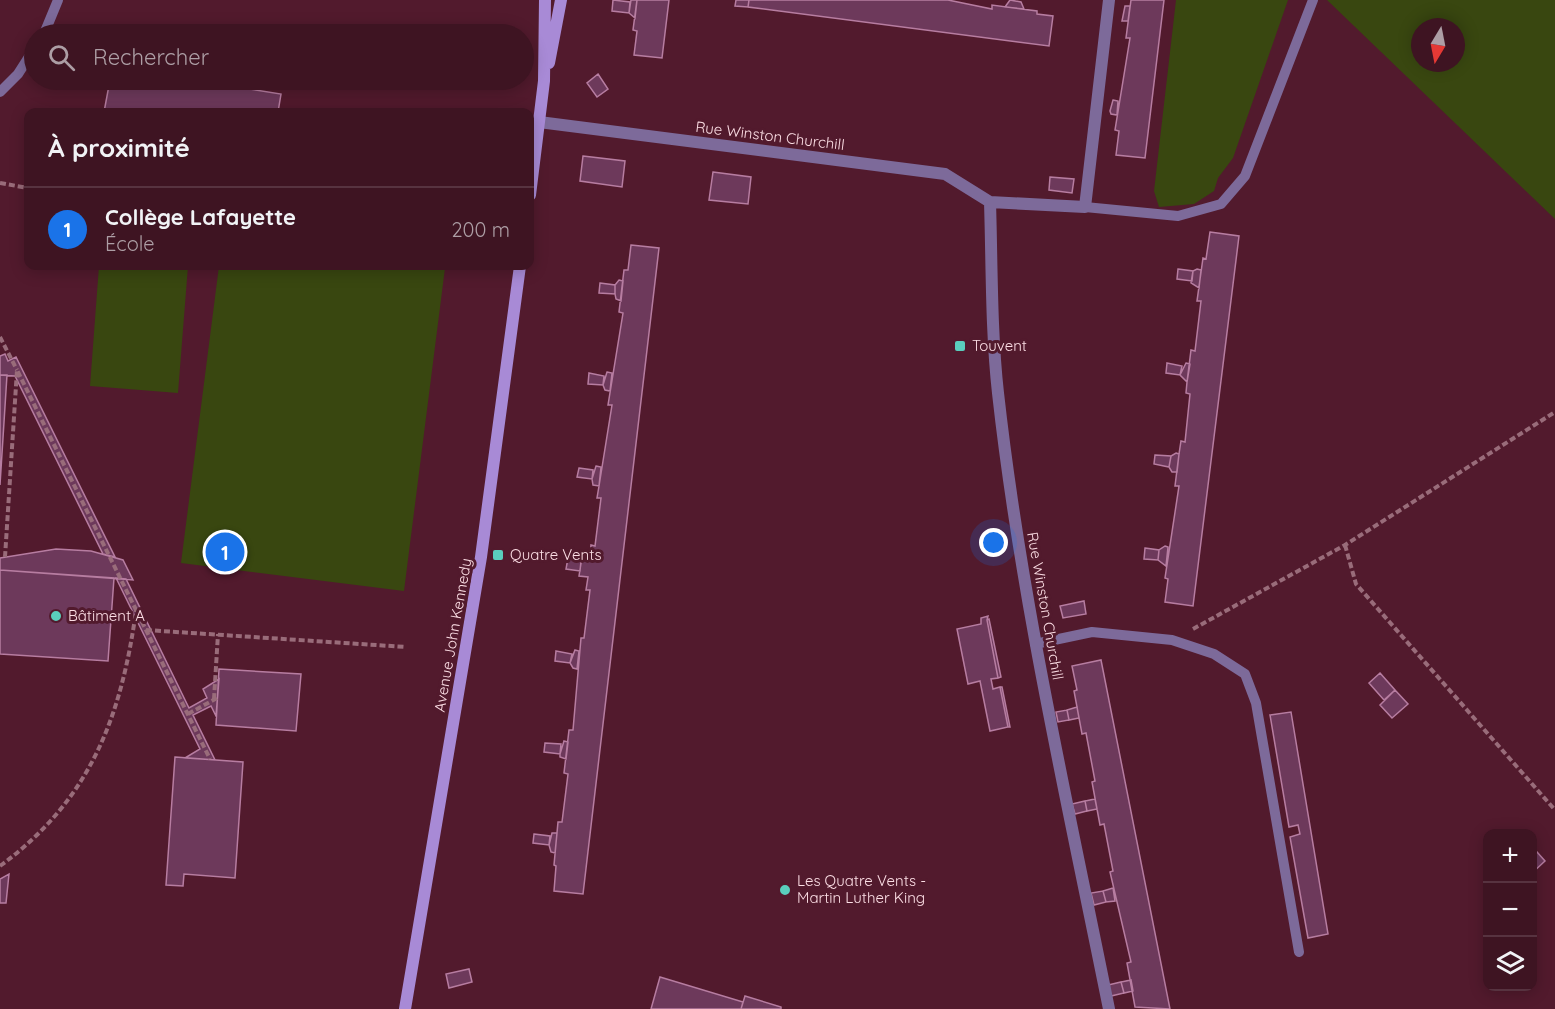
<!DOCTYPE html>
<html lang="fr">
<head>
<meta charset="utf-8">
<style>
  :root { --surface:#3e1422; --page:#49212f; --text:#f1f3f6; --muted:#ad9ea5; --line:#573340; --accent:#1a73e8 }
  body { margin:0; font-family:Quicksand,sans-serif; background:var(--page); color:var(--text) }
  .controls { position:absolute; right:18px; bottom:18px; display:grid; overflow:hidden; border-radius:12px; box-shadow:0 3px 15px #0003 }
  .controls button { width:54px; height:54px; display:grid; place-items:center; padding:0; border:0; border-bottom:2px solid var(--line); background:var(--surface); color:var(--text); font:30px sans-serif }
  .compass { position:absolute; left:1411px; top:18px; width:54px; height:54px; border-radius:50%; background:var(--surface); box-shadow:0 3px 15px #0003; rotate:190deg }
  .you { position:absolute; left:994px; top:543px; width:21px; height:21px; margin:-15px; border:4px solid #fff; border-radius:50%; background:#1a73e8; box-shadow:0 0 0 9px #1a73e833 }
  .badge { display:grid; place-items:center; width:39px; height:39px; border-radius:50%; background:var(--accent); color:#fff; font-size:20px; font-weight:700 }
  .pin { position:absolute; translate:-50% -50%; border:3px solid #fff; box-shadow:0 2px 6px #0006 }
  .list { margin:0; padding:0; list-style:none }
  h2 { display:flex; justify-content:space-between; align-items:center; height:78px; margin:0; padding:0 24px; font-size:26px }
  h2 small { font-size:20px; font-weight:400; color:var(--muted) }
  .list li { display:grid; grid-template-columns:39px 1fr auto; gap:18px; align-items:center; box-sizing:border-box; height:84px; padding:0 24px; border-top:2px solid var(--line) }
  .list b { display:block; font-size:22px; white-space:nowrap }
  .list p { margin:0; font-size:20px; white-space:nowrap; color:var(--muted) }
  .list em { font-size:20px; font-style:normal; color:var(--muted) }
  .icon { flex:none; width:33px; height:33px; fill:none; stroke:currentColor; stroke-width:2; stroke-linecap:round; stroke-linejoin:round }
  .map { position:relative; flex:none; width:1555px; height:1009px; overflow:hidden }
  .search { position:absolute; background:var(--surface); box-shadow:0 3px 15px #0003; left:24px; top:24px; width:510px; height:66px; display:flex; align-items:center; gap:15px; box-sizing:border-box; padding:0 21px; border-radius:33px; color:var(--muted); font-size:22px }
  .panel { position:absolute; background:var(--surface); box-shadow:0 3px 15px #0003; left:24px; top:108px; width:510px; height:162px; border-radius:12px }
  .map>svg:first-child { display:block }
</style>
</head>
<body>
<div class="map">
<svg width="1555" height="1009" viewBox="0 0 1555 1009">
  <rect width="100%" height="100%" fill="#521a2d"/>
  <path fill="#394710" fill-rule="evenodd" d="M1176,0H1288L1233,158L1218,178L1214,191L1194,204L1159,207L1154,191Z
    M1327,0H1555V219ZM1420,27H1456V63H1420Z
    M99,266H188L178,393L90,386Z
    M219,266H424L445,268L404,591L181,563Z"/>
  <path fill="#6d395b" stroke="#b77da1" stroke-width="1.5" d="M613,0L630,2L629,13L612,11Z
    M631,0H637L635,18L629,13Z
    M637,0H669L662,58L634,55L637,31L633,30Z
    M736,0H749L748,7L735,6Z
    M749,0H948L992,9V5L1037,11V14L1053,16L1049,46L748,7Z
    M1010,0L1021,2L1024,9L1005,7Z
    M1131,0H1164L1145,158L1116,155L1119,131L1115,130L1130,38H1126Z
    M1125,6H1130L1128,21H1122Z
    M598,74L608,89L597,97L587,83Z
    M110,80H194L281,94L278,112H104Z
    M1113,100L1118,101L1117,115L1111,114L1110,111Z
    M583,156L625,161L622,187L580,181Z
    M713,172L751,177L748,204L709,200Z
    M1050,177L1074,179L1072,193L1049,190Z
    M1210,232L1239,236L1193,606L1165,602L1168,579L1165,578L1179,486H1175L1179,454L1181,441L1185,442L1190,394L1186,393L1187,382L1191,350L1195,351L1201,301H1197L1203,258L1206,259Z
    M631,245L659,248L583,894L554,891L556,866L554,865L558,822H562L568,774L564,773L569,730H573L581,638H584L590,590H586L588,577L579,576L582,557L590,558L591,545L595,546L601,498H597L599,486L612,405H608L623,313L619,312L624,270H628Z
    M1178,269L1193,271L1192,281L1177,279Z
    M1197,269L1201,270L1199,288L1191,283L1193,271Z
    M619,280L623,281L621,301L616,299L615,294V285Z
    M600,283L615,285V294L599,293Z
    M5,354L8,361L16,357L115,557L103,554L15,376L0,375V356Z
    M1167,363L1182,366L1180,375L1166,373Z
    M1186,363L1190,364L1187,382L1180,375Z
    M607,372L612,373L610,391L605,390L603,385Z
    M589,373L604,376L603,385L588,384Z
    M0,375H7L0,485Z
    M1176,453L1179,454L1177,472H1172L1169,467L1171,456Z
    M1155,455L1171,456L1169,467L1154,464Z
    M596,466L601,467L599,486L593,485L592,479Z
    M579,468L593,470L592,479L577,477Z
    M1165,546L1168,547L1166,566L1158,560L1159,550Z
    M1145,548L1159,550L1158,560L1144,559Z
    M56,549L91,551L123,560L133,580L0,570V558Z
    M568,558L581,561L580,571L566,569Z
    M0,570L114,578L108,661L0,654Z
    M116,578L126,579L189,708L207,698L203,689L219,679L216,716L211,706L193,715L215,760L185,758L200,749Z
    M1084,601L1086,614L1063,618L1060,606Z
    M988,616L987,620L998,678L991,679L993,689L1000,687L1008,727L990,731L980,681L968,684L957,629L981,624V618Z
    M989,619L1001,677L998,678L987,620Z
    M575,650L579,651L577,669L573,668L570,663Z
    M556,651L572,654L570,663L555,661Z
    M1101,660L1170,1009L1135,1007L1127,963L1131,962L1110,872L1113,871L1104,824L1100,825L1097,809L1092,782L1095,781L1086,733L1082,734L1074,691L1077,690L1072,666Z
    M219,669L301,674L296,731L216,725Z
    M1380,673L1395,690L1384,700L1369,683Z
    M1000,687H1002L1010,727H1008Z
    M1395,690L1408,704L1392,718L1380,705Z
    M1077,707L1079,718L1069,720L1067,710Z
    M1067,710L1069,720L1058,722L1056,712Z
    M1291,712L1328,934L1308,938L1290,837L1300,834L1298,825L1289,827L1270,715Z
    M564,741L568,742L566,759L560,757V754Z
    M545,743L561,744L560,754L544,752Z
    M175,757L243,762L235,878L184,874L183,886L166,885Z
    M1095,799L1097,809L1087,811L1085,801Z
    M1085,801L1087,811L1075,814L1072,804Z
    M552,833H557L555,853L551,852L549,845Z
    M534,834L550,836L549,845L533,843Z
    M1537,852L1545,861L1532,873V856Z
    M9,874L6,903H0V879Z
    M1113,888L1115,901L1106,902L1103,891Z
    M1103,891L1106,902L1094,905L1091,893Z
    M469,969L472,982L449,988L446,974Z
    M660,977L743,1002L741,1009H651Z
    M1131,980L1133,991L1124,993L1121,982Z
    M1121,982L1124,993L1111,996L1108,985Z
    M745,996L781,1007V1009H741Z"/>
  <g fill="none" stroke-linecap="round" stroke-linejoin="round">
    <path stroke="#996c7a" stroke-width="4" stroke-dasharray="6 3" stroke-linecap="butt" d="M0,183L28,188
      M0,337L17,370
      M1345,545L1356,584L1555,810
      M5,557L17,370L210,759
      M1193,629L1345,545L1555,412
      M146,630L406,647
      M214,699L218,634
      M188,714L217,698
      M0,866C90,800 121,718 136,611"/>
    <path stroke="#7d6a9a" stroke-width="10" d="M44,34L58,0
      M0,92L18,74L34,49
      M1085,207L1178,216L1221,204L1245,176L1313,0
      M1035,644L1092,632L1172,640L1214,654L1245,674L1256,703L1299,952"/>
    <path stroke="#7d6a9a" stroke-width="12" d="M539,122L945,174L990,202L1085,207L1109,0
      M990,202C992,265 991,330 998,393C1021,600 1068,805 1109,1009"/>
    <path stroke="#a88ad6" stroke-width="12" d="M549,63L561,0
      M530,195L544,81L545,0
      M405,1009L481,557L520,266"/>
  </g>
  <g fill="#5acebd" stroke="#521a2d" stroke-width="2">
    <rect x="954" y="340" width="12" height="12" rx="3"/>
    <rect x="492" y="549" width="12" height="12" rx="3"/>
    <circle cx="56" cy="616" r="6"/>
    <circle cx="785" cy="890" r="6"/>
  </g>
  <g text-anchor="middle" stroke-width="6" stroke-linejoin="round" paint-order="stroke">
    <g font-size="15" fill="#fcdee5" stroke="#521a2d">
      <text transform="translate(770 136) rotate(7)" y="5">Rue Winston Churchill</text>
      <text transform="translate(1045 606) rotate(80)" y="5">Rue Winston Churchill</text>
      <text transform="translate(453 635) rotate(-80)" y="5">Avenue John Kennedy</text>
    </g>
    <g font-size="15" fill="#fcdee5" stroke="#521a2d" text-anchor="start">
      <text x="972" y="351">Touvent</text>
      <text x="510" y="560">Quatre Vents</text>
      <text x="68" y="621">Bâtiment A</text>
      <text x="797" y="886">Les Quatre Vents -<tspan x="797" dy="17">Martin Luther King</tspan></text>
    </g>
  </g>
</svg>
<div class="controls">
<button>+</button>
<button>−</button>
<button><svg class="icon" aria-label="layers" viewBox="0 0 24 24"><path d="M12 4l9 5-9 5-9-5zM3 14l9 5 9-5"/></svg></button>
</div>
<svg class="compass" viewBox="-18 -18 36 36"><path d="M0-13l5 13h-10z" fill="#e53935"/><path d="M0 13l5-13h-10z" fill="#ad9ea5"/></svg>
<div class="you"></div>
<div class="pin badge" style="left:225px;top:552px">1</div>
<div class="search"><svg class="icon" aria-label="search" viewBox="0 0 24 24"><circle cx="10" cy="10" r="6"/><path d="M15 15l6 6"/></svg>Rechercher</div>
<section class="panel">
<h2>À proximité<small></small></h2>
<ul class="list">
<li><span class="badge">1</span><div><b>Collège Lafayette</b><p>École</p></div><em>200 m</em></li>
</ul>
</section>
</div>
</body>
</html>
